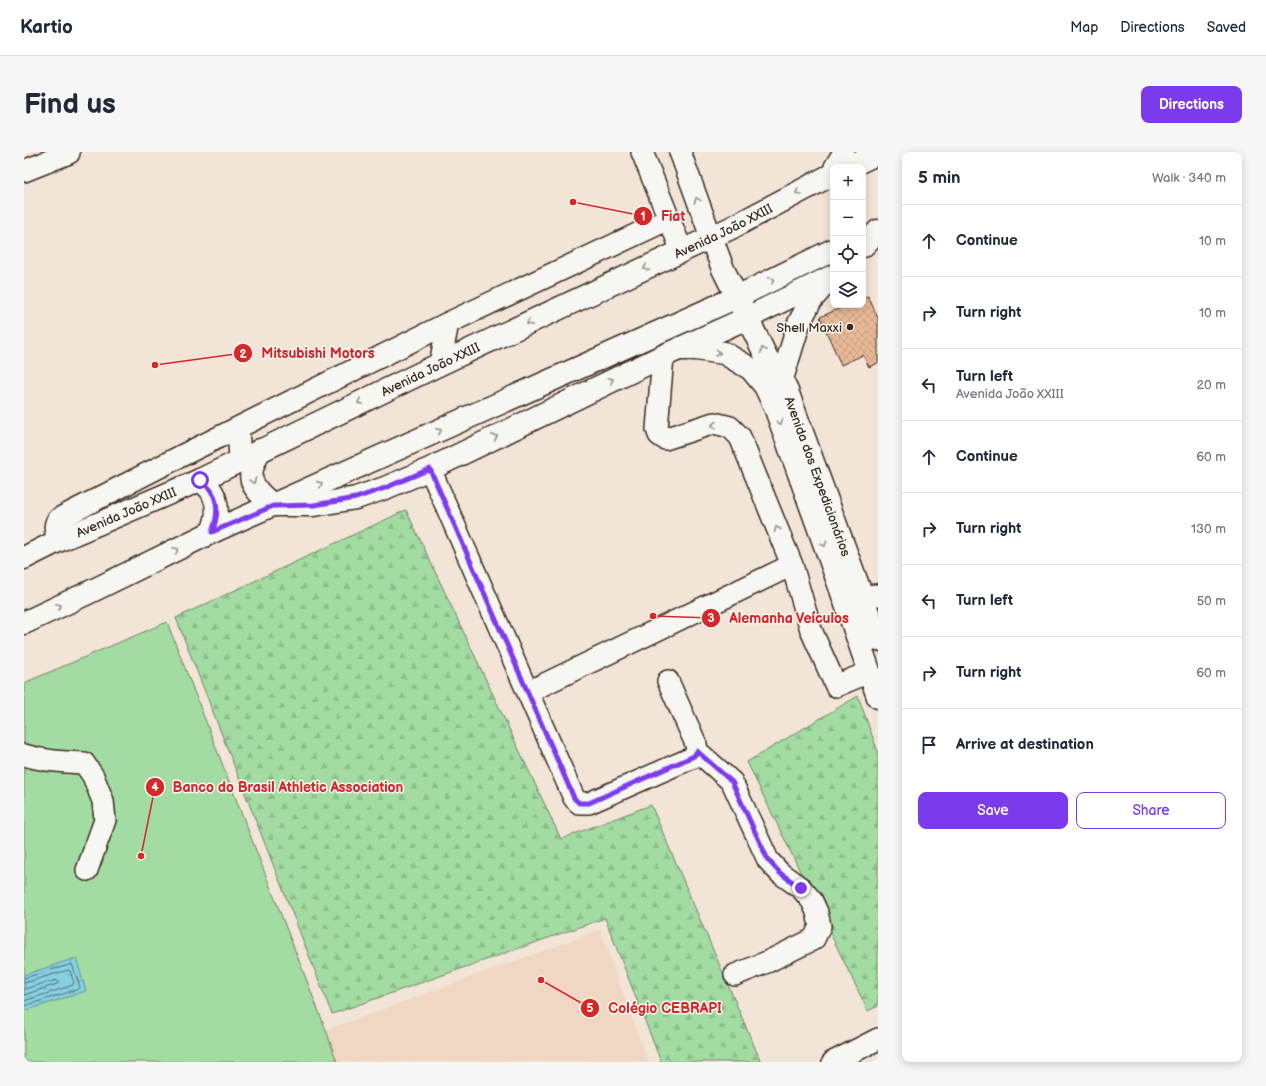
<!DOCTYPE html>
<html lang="en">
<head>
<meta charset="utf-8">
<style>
  :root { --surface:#fff; --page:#f6f6f7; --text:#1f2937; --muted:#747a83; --line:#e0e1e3; --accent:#7c3aed }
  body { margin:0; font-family:"Balsamiq Sans",sans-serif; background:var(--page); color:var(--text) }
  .controls { position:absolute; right:12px; top:12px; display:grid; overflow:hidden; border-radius:8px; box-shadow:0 2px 10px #0003 }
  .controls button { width:36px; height:36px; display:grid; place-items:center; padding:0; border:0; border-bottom:1px solid var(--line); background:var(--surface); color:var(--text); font:20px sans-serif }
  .stop { position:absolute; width:12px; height:12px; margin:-9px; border:3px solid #7c3aed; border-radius:50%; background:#fff }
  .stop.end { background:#7c3aed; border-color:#fff; box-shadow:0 1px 4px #0008 }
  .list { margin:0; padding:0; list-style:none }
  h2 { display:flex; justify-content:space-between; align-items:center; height:52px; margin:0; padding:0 16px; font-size:17px }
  h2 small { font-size:13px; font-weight:400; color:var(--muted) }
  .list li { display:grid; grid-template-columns:26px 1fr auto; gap:12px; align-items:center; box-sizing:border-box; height:72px; padding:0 16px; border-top:1px solid var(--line) }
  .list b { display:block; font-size:15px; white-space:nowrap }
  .list p { margin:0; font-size:13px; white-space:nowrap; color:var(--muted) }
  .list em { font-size:13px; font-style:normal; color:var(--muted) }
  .actions { display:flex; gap:8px; padding:12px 16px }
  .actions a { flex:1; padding:9px 0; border:1px solid var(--accent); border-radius:8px; text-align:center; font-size:14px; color:var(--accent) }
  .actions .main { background:var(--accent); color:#fff }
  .icon { flex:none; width:22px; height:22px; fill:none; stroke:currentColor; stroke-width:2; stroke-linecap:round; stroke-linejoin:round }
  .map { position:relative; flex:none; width:854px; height:910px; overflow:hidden; border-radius:8px }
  header { display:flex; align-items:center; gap:24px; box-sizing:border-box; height:56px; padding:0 20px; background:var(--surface); border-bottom:1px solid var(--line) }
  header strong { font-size:19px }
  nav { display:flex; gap:22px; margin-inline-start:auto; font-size:14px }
  .intro { display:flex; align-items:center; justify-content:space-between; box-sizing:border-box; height:96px; padding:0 24px }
  h1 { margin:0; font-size:28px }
  .button { padding:10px 18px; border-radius:8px; background:var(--accent); color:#fff; font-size:14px; font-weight:700 }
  main { display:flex; gap:24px; padding:0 24px }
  aside { flex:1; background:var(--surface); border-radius:8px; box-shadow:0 2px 10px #0003 }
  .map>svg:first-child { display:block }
</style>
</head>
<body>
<header>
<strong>Kartio</strong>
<nav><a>Map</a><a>Directions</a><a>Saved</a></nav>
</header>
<div class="intro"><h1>Find us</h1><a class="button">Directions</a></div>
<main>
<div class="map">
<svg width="854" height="910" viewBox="0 0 854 910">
  <defs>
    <pattern id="forest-firs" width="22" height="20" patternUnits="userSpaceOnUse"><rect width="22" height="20" fill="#a2dca2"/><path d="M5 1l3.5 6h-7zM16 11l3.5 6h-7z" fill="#8cbd8b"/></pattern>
    <pattern id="water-ripples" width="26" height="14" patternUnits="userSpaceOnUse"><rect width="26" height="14" fill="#85d1e4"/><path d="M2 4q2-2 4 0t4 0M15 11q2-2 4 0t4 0" fill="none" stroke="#74b4c3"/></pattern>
    <pattern id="building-cross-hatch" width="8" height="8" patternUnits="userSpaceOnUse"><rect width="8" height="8" fill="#e7b997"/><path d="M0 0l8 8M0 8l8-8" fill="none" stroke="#c79f82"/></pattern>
  </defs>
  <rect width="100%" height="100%" fill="#f2e4d7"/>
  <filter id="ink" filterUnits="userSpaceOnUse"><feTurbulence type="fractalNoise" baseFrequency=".025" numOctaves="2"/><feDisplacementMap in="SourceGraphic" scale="8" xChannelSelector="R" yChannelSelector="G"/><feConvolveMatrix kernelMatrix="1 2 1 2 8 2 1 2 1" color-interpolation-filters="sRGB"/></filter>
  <g filter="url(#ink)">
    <path fill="#efd7c4" d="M576,778L624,910H313L302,878Z"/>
    <path fill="url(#forest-firs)" stroke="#6e8360" d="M382,358L537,687L627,653L737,910H637L581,766L308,862L152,466Z
      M834,544L854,600V854L844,859L723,610Z"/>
    <path fill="#a2dca2" stroke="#6e8360" d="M143,470L302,878L313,910H0V531Z"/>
    <path fill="url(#water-ripples)" stroke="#678e95" d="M52,806L62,839L0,859V823Z"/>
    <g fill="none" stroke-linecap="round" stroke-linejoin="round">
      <path stroke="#596d6d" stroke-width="1" d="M0,826L48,812L56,835L55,837L0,854
        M0,831L44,818L46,819L50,831L49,833L0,849
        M0,837L32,828L35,830L33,832L0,843"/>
    </g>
    <path fill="url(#building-cross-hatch)" stroke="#3b2a1e" d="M844,144L854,166V211L845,215L839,203L817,213L796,165L823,153H839V146Z"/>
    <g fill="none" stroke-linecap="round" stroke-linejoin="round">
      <defs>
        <path id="minor" d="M618,0L658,99
          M656,0L687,85
          M811,15L820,0
          M0,19L45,1
          M639,204L633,277L635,283L641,287L690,271L706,275L716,285L768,413L787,478L812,534L845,520
          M416,212L424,171
          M214,276L216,308
          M406,317L550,646L555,651H565L670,605L673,599L672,592L644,529
          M34,389C32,380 28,372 36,366L161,302L424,171L645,67
          M839,444L854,443
          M504,540L768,413
          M673,599L708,630L744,708L756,721L777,736L788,749L793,760L796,774L790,787L743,810L711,823
          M0,603C20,609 39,610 60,611L69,624L79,649L81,668L63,718
          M809,910L854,887"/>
        <g id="major">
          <path d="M825,15L854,1"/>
          <path id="s1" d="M687,85L699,117L743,206L758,227L763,239L854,488"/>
          <path d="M839,94L854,79"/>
          <path d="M656,197H672L700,201L727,217L741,234L751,255L816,435L854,545"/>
          <path d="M758,227L775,171L787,148L803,130"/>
          <path d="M236,298C221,325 225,334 249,353H290L332,346L361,336L406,317L639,204L723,166L809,124"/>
          <path d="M176,328C195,340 196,361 188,380"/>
          <path id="s2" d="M0,406L34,389L176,328L416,212L707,76L809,22"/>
          <path d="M0,471L68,439L188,380L713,145L809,98"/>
        </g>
      </defs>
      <use href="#minor" stroke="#3b2a1e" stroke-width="24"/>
      <use href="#major" stroke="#3b2a1e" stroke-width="25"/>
      <use href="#minor" stroke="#f6f6f2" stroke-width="21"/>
      <use href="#major" stroke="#f6f6f2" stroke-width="22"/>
    </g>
    <defs><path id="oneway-chevron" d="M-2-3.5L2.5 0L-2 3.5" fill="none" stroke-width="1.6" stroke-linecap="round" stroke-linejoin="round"/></defs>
    <g stroke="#989088">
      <use href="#oneway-chevron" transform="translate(774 40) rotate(152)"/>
      <use href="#oneway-chevron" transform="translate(673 48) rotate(-110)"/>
      <use href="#oneway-chevron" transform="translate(622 116) rotate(155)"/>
      <use href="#oneway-chevron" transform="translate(748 128) rotate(-26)"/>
      <use href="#oneway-chevron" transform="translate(505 171) rotate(155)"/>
      <use href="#oneway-chevron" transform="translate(739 198) rotate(-116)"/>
      <use href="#oneway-chevron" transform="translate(694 201) rotate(9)"/>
      <use href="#oneway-chevron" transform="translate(587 228) rotate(-26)"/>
      <use href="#oneway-chevron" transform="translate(336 250) rotate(154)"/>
      <use href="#oneway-chevron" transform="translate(756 270) rotate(70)"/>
      <use href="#oneway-chevron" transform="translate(690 273) rotate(178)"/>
      <use href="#oneway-chevron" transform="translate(415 279) rotate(-24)"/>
      <use href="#oneway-chevron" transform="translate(471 285) rotate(-26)"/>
      <use href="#oneway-chevron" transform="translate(229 329) rotate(74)"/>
      <use href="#oneway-chevron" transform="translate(296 332) rotate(-24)"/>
      <use href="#oneway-chevron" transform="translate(753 377) rotate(-112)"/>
      <use href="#oneway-chevron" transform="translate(800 392) rotate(70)"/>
      <use href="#oneway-chevron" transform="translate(152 398) rotate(-26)"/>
      <use href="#oneway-chevron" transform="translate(35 454) rotate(-25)"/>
    </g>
  </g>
  <g fill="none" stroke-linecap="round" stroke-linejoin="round" filter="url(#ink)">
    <path stroke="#7c3aed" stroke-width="5" d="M176,328C195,340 196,360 188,380L249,354L290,353L332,346L361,336L406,317L550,646L555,651H565L670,604L673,599L708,630L744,708L756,721L777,736"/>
  </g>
  <circle fill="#3b2a1e" stroke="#f6f6f2" stroke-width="1.5" cx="826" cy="175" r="4"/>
  <g text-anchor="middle" stroke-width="3" stroke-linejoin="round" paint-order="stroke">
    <g font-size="13" fill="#3b2a1e" stroke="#f6f6f2">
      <text dy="5" stroke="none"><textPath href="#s2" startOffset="772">Avenida João XXIII</textPath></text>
      <text dy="5" stroke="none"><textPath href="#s2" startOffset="448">Avenida João XXIII</textPath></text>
      <text dy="5" stroke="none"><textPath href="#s1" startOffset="263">Avenida dos Expedicionários</textPath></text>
      <text dy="5" stroke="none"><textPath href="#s2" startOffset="112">Avenida João XXIII</textPath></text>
    </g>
    <g font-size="13" fill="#3b2a1e" stroke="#f6f6f2" text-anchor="end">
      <text x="818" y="180">Shell Maxxi</text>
    </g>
  </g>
  <path fill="none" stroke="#d62828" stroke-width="1.5" d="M549 50L619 64M131 213L219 201M629 464L687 466M117 704L131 635M517 828L566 856"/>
  <g fill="#d62828" stroke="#f6f6f2" stroke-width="1.5">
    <circle cx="549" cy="50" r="4"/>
    <circle cx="131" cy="213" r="4"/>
    <circle cx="629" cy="464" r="4"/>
    <circle cx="117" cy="704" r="4"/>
    <circle cx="517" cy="828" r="4"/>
    <circle cx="619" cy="64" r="10"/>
    <circle cx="219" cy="201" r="10"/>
    <circle cx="687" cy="466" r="10"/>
    <circle cx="131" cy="635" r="10"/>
    <circle cx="566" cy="856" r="10"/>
  </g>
  <g font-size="12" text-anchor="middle" font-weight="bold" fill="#fff">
    <text x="619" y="68">1</text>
    <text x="219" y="206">2</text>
    <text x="687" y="470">3</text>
    <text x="131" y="639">4</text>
    <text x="566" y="860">5</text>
  </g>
  <g font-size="14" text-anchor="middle" font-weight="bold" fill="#d62828" stroke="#f6f6f2" stroke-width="3" stroke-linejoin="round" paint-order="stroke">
    <text x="649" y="69">Fiat</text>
    <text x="294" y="206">Mitsubishi Motors</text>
    <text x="765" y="471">Alemanha Veículos</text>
    <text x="264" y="640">Banco do Brasil Athletic Association</text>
    <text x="641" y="861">Colégio CEBRAPI</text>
  </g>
</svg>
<div class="controls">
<button>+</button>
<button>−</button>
<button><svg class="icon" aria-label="locate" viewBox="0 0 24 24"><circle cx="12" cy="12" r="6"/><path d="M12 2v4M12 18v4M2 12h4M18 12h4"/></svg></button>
<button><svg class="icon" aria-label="layers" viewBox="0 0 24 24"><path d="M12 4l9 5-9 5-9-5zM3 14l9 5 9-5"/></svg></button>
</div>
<div class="stop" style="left:176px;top:328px"></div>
<div class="stop end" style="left:777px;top:736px"></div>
</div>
<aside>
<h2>5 min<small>Walk · 340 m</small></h2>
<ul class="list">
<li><svg class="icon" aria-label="ahead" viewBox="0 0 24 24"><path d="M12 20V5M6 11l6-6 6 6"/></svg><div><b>Continue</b></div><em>10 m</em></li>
<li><svg class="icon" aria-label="right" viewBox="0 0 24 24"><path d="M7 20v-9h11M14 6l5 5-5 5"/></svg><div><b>Turn right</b></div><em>10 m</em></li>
<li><svg class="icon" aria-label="left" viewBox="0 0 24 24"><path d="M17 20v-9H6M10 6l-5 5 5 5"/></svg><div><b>Turn left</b><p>Avenida João XXIII</p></div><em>20 m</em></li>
<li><svg class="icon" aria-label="ahead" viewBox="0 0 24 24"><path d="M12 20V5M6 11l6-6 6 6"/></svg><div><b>Continue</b></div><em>60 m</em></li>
<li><svg class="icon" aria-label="right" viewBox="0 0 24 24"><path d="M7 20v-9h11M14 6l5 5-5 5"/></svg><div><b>Turn right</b></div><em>130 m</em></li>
<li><svg class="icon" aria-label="left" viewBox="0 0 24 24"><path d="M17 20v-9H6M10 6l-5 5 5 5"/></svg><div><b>Turn left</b></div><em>50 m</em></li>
<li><svg class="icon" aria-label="right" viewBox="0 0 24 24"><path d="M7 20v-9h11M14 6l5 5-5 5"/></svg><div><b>Turn right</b></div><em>60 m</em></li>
<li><svg class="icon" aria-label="arrive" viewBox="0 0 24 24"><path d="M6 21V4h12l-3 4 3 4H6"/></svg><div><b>Arrive at destination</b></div></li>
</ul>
<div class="actions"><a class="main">Save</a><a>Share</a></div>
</aside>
</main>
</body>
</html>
